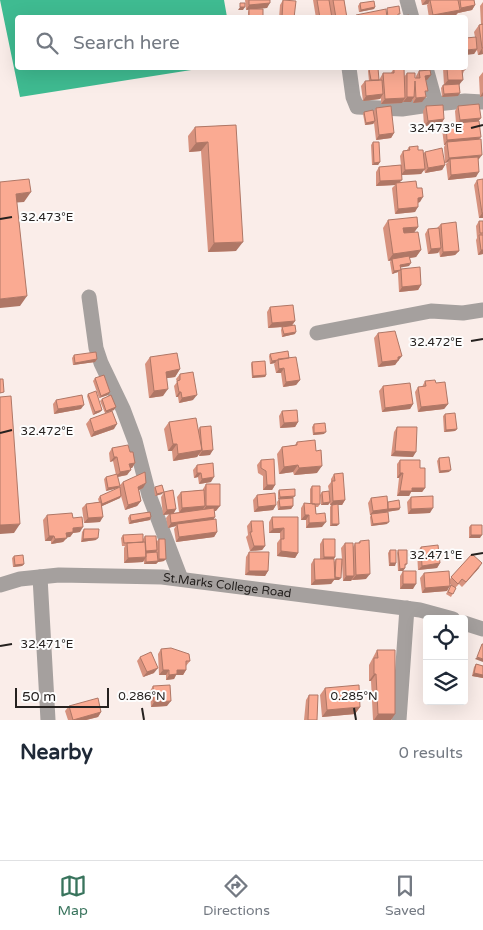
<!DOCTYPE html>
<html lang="en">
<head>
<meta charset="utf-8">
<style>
  :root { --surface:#fff; --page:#f6f6f7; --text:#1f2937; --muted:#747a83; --line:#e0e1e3; --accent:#39745d }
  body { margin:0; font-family:"Varela Round",sans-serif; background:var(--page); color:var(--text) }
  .controls { position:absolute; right:15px; bottom:15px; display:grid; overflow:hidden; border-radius:5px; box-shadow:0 5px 20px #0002 }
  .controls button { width:45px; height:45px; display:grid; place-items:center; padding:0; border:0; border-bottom:1px solid var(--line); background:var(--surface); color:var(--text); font:25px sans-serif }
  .scale { position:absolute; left:15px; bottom:12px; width:94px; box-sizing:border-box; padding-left:5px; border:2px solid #25211f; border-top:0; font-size:14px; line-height:18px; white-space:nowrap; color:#25211f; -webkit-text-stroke:4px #fdfdfd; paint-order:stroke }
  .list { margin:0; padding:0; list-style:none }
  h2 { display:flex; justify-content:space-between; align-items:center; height:65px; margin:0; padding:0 20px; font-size:21px }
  h2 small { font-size:16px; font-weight:400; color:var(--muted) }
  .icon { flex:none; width:28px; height:28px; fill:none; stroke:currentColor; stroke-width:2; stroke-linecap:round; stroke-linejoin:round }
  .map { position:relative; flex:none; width:483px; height:720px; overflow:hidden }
  .search { position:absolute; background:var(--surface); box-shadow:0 5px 20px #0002; left:15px; right:15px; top:15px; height:55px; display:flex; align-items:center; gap:12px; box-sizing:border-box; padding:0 18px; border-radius:5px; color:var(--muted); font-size:19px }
  .sheet { height:140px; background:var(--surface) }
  nav { display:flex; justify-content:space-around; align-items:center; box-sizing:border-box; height:70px; border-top:1px solid var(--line); background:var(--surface); font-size:14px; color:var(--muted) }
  nav a { display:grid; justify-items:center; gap:2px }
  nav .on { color:var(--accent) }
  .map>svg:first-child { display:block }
</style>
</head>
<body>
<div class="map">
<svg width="483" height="720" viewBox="0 0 483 720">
  <rect width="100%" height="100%" fill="#faede9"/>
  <path fill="#3fbb91" d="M0,0H224L227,17L18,18V68H204L20,97Z"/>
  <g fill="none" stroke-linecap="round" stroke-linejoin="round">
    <g stroke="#a5a09e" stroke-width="15">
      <path d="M407,0L412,18"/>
      <path d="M349,68L353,97L357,107L402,109L436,104"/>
      <path d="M426,68L436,104L465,101L483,102"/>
      <path d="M89,297L96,348L101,363L123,409L135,441L149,495L181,579"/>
      <path d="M317,333L431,311L463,313L483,310"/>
      <path d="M40,577L48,720"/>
      <path id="s1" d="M0,585L20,579L59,575L162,577L420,610L453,619"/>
      <path d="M464,623L483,629"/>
      <path d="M399,720L407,608"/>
    </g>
  </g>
  <path fill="#d7927e" d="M245,0H270L267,8L251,9L263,17L248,18V12L249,9L246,10Z
    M283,0L294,18H279L280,5Z
    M313,0H329L332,18H316Z
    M329,0H344L347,18H332Z
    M421,0H474L475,5L472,10L458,13L456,15L441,18H429L427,5L428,4L422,5Z
    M483,2V54L478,55L477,50L474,54L475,37L474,32L479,25H481L480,6Z
    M360,3L375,7L374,9L359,12L358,6Z
    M394,68L404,77L407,73L415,78H416V76L419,71L431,75L427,80H426L425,94L422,102L413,103V99L411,102H403V101L402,103L381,104V98L380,99L363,101L361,86L365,81H369L368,71L369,69L379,80L383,73H391Z
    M443,68H465L459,85L458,96L442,97L441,88L443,85H444Z
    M483,72V96L480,97L479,77Z
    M426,106L444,119L441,124L424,126L423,111Z
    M458,106L481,118L478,121L479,159L478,160L476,177L448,180L446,164L448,162L445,163L444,147L445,145H444L442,129L446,124L456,123L455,111Z
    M376,108L394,133L391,138L376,140L374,123L373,124L365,125L363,114L364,112H373Z
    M236,125V251L208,252L201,151L189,152L188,136L195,127Z
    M373,142L380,162L378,165H372L371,145Z
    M409,147L418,150L423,154L425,152L445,165L442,170L425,173L424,169L421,174L402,175L399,183L420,202L418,203L415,212L395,214L392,188L395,185L376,186V172L379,167L401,165L400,156L403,151L407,150Z
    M477,180L483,218H479L474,185Z
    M388,220L418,227L414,232L421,250L416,257L410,258L409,266L400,267L401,269L421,285L418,290L399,292L398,274V272L392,274L390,262L391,260L388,261L383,228Z
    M479,221H483V254L478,255L476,240L477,238L476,226Z
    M441,224L459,251L455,255L440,257L439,251L438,253L428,254L425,234L428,229L437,228Z
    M270,307L295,321L292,326L295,334L282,337L281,330L282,327H284L268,328L267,312Z
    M378,333L399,361H397L395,365L378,367L374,338Z
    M270,354L289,358L300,380L296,385L283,387L281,373H276L274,364L275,363L270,364L269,356Z
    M74,355L97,359L95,362L73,365L72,358Z
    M150,357L180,369L175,377L167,378L163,396L149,398L145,364Z
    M252,362L266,375L265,377L252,378L251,364Z
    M180,374L193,400L179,403L178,397H176L174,386L177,382L176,379Z
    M95,378L108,395L99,398L93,381Z
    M425,381L448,404L444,409L418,412L415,392L418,387H422Z
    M383,386L413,404L410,409L382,412L379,391Z
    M88,394L102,410L100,412L93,415L87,396Z
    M102,399L114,410L105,413L100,401Z
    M56,400L81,409L54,414L53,404Z
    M282,411L298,422L295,427L280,428L279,416Z
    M445,414L457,429L455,431L444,432L443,416Z
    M90,419L114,429L91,437L86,424Z
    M169,422L198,430L200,427L210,455L199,456V454L197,457L173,461L172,451H168L164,429Z
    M314,424L324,434L313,435L312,427Z
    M397,427L413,457L391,456L394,432Z
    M297,442L317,473L294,475L293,472L279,474L277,454L282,447L295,445Z
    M112,448L130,452L135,463L132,468H130L127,475L118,477V488L106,491L104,479L106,477L116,475L113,461L110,462L109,453Z
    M439,458L449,472L439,473L437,461Z
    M261,460L275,485L272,490H263V476L258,473L257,465Z
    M400,460L420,468L425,488L422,492H411L409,496H397L399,478H397V464Z
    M197,465L211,482L199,484L198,477L194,478L193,470Z
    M334,474L345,500L342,505H338L337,526H330V507L331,505H330V503L328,505H321L320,495L322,492L329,491L328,486L331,482V479Z
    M123,482L143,488L139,490L141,501L137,506L125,510L121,496L120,498L102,506L100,522L84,523L82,508L86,504L99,502L98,499L100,496L120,488L119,486Z
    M206,484L216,511H214L215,517L213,519L217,532L214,537L176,542L174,529L176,526L168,528L166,518L169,514L163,515L161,497L164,492L176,509L174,513L179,512L177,497L181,492L203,490V489Z
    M312,486L320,504L318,507H316V514L322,527L306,528V520H301V508L304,503L310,504V489Z
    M155,487L162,494L155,496L154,489Z
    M279,490L293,498V506L291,509L278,510L277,502L279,499H283H278V492Z
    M257,495L276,505L273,510L254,512L253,500Z
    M411,497L430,513L408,514L407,502Z
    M371,498L388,502L400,508L399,510L386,512L387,524L371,526L370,517L371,515H370L368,503Z
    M47,515L73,518L80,532L73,533L70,537H67L63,542L51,544V541H45L43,520Z
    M130,515L151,517L150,520L129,524L128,518Z
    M272,517H298V553L295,558L277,556V543L280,539V533H269V522Z
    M251,521L265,546L262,550L250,551L246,537L248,535L247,526Z
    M471,525L480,538H469V527Z
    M84,529L96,540L81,542L82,532Z
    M123,535L143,539L145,536L157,541L159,539L164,561L158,562L156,564H144V560L143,562L124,563V548L125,546H122L121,538Z
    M323,539L335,557L334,559V562L336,559H342L341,548L345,543L353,547L355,543H358L360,541L366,579L352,580V579L351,581H343L342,564L339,580H334L331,584L311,585V564L314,559H320V544Z
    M421,547L440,563L437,568L418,570L417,552Z
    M390,550L395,566H389L388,553Z
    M398,550L407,564L405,566V568L403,571H398L397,553Z
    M249,552L268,571L265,576L245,575L246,557Z
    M472,554L479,568L462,587L459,584L456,587L451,597L446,594L451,585L450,584L447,591L422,593L420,578L424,573L450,579Z
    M14,556L24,564L22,566L13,567L12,558Z
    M403,571L413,589H400V576Z
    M161,649L190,661L186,666V670L183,675H176L174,679L166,680V675H159L158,654Z
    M377,650L395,714L391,720H373L371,681H369V665Z
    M140,657L154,673L143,677L137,661Z
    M476,664L483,666V678L472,676L474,667Z
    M153,686L167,706L151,707L150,691Z
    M325,688L360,707L355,714L322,717L320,695Z
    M309,695L317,720H304L306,700Z
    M69,706L101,712L98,717L86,720H68L65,711Z"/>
  <path fill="#af7766" d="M426,0H442H430L428,4L422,5Z
    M270,3L267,8L246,10L249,5Z
    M475,5L472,10L458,13L461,8Z
    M240,7H245L243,10H238Z
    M375,7L374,9L359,12L361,10Z
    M460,10L456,15L441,18H431L433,15Z
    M482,48L483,54L478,55Z
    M477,49L474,54L466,55V50Z
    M431,75L427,80L422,81L425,76Z
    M448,80H463L459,85H444Z
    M483,92V96L480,97Z
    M460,93L458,96L442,97L444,94Z
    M383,94L380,99L363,101L366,96Z
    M407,97H414L411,102H403Z
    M426,97L422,102L413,103L416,98Z
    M405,98L402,103L381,104L385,99Z
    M481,118L477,123L456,125L460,120Z
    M444,119L441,124L424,126L428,121Z
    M375,121L373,124L365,125L366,123Z
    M394,133L391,138L376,140L379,135Z
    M481,137L477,142H447L445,145H444L447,140Z
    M208,142L201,151L189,152L196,143Z
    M482,155L479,159L450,162V159L448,162L445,163L449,158Z
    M380,162L378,165H372L374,163Z
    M445,165L442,170L425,173L428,168Z
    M425,169L421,174L401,175L405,170Z
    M479,172L476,177L448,180L451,175Z
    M402,180L398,184L396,183L395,185L376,186L380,181Z
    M31,192L24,202L10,203L16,194Z
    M423,197L420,202L414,203L418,198Z
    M418,207L415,212L395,214L398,209Z
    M482,213H483V218H479Z
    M418,227L413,234L398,236L403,228Z
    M243,242L236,251L208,252L214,243Z
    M441,248L438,253L428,254L431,249Z
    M421,250L416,257L388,261L393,254Z
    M481,250H483V254L478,255Z
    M459,251L455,255L440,257L443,252Z
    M411,263L409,266L398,268L400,265Z
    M400,270L398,272L392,274L394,271Z
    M421,285L418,290L399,292L402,287Z
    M27,296L20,306L0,308V299Z
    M295,321L291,326L268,328L272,323Z
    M296,332L295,334L282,337L284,334Z
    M402,356L395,365L378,367L382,362Z
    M97,359L95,362L73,365L75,363Z
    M277,360L275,363L270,364L272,361Z
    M284,368L281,373H276L279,369Z
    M180,369L175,377L161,379L166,372Z
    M266,375L265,377L252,378L253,376Z
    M300,380L296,385L283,387L286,382Z
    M168,389L163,396L149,398L154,391Z
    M110,392L108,395L99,398L101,396Z
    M179,392H181L178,397H176Z
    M197,395L193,400L179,403L182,398Z
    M413,404L410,409L382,412L385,408Z
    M448,404L444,409L418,412L421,407Z
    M84,405L81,409L54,414L58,409Z
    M116,407L114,410L105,413L106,411Z
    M102,410L100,412L93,415L95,412Z
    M298,422L295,427L280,428L284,423Z
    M117,424L114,429L91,437L94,432Z
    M457,429L455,431L444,432L446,430Z
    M326,432L324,434L313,435L314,433Z
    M173,444H177L172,451H168Z
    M202,450L197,457L173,461L178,454Z
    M213,450L210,455L199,456L202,451Z
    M395,451L416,452L413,457L391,456Z
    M114,457H117L113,461L110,462Z
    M135,463L132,468L126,469L129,464Z
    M298,465L293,472L279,474L284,467Z
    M322,466L317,473L294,475L299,468Z
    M131,470L127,475L116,477L120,472Z
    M451,470L449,472L439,473L440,471Z
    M197,473H201L198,477L194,478Z
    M400,473H403L399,478H397Z
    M214,477L211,482L199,484L202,479Z
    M146,483L143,488L135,492L138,487Z
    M267,485H275L272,490H263Z
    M120,486L118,488L106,491L108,488Z
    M412,488H425L422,492H411L409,496H397L400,491Z
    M164,492L162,494L155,496L157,494Z
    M121,496L120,498L100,507L101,504Z
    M295,496L293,498L278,499L280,497Z
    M345,500L342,505H330L333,501Z
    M141,501L137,506L125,510L128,505Z
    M330,502L328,505H321L323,503Z
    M276,505L273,510L254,512L258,507Z
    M205,506L202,511L179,513L182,508Z
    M206,506H220L216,511H203Z
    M293,506L291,509L278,510L280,507Z
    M400,508L399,510L386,512L388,509Z
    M433,508L430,513L408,514L411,509Z
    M176,509L173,514L163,515L167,510Z
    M388,509L385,514L370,515L373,511Z
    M305,515H309L306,520H301Z
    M103,517L100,522L84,523L88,518Z
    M151,517L150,520L129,524L131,521Z
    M215,517L212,522L177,524L176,526L168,528L171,523Z
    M326,522L322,527L306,528L309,523Z
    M389,522L387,524L371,526L373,524Z
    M20,524L14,533L0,534V525Z
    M332,524H339L337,526H330Z
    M83,527L80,532L73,533L70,537L63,538L66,533L73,528Z
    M284,528L280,533H269L273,529Z
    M217,532L214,537L176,542L179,537Z
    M471,535H482L480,538H469Z
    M49,536H54L51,541H45Z
    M67,538L63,542L51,544L55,539Z
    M98,538L96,540L81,542L83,539Z
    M254,546H265L262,550L250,551Z
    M157,550L155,553H144L146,551Z
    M281,551L298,553L295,558L277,556Z
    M146,557L143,562L124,563L128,558Z
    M324,557H335L332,562H320Z
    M159,559H166L164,561L158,562L156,564H144L146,562L157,561Z
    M390,563H396L395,566H389Z
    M440,563L437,568L418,570L422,566Z
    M482,563L479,568L462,587L466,582Z
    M24,564L22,566L13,567L15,565Z
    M405,568L403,571H398L400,569Z
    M249,571H268L265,576L245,575Z
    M370,574L366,579L352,580L356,575Z
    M346,576H354L351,581H343Z
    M334,577L341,578L339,580H334L331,584L311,585L315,580Z
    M403,584H416L413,589H400Z
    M450,586L447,591L422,593L425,588Z
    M477,657L483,659V662L475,659Z
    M158,668L154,673L143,677L147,672Z
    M163,670H169L166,675H159Z
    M177,670H186L183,675H176L174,679L166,680L169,675Z
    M474,673L483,675V678L472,676Z
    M374,674H376L371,681H369Z
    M171,701L167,706L151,707L154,702Z
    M360,707L355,714L322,717L327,710Z
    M101,712L98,717L86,720H72Z
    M378,714H395L391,720H374Z"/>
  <path fill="#faaa92" stroke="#af7766" d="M249,0H270V3L249,5Z
    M283,0L296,1L294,18H282Z
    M317,0H329L332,18H320Z
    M333,0H344L347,18H336Z
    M430,0H458L460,10L433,15Z
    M460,0H474L475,5L461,8Z
    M374,1L375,7L361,10L360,3Z
    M240,3H245V7H240Z
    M399,6L400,14H398V18H388L387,8Z
    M249,9H263V17L249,18Z
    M386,9L387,18H356V15Z
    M409,15V18H398V17Z
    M483,24V48H482L479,25Z
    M476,37L477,49L466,50V38Z
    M378,68L379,80H371L369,69Z
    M394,68H404L405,98L385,99L383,73H394Z
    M447,68H465V70H462L463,80H448Z
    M430,70L431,75L425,76L428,91H425L426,97L416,98L415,81L414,97H407V73H415V78H420L419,71Z
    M382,80L383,94L366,96L365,81Z
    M459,84L460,93L444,94L443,85Z
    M479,104L481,118L460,120L458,106Z
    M443,105L444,119L428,121L426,106Z
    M391,106L394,133L379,135L376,108Z
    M373,110L375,121L366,123L364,112Z
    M479,121L481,137L447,140L446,124Z
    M236,125L243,242L214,243L208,142L196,143L195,127Z
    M481,139L482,155L449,158L447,142Z
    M373,142H379L380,162L374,163Z
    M418,146V150H423L425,169L405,170L403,151L410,150L409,147Z
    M442,148L445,165L428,168L425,152Z
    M478,157L479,172L451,175L450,159Z
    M401,165L402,180L380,181L379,167Z
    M29,179L31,192L16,194L27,296L0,299V182Z
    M483,179V213H482L477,180Z
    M416,181L417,188H422L423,197L418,198V207L398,209L396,183Z
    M417,217L418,227L403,228L404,233L418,232L421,250L393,254L388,220Z
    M479,221H483V233H480Z
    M456,222L459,251L443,252L441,224Z
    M439,228L441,248L431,249L428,229Z
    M479,235H483V250H481Z
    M409,256L411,263L400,265L401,270L394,271L392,259Z
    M420,267L421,285L402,287L401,269Z
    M293,305L295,321L272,323L270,307Z
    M295,325L296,332L284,334L282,327Z
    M395,331L402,356L398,357V360L382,362L378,333Z
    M288,351L289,358L272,361L270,354Z
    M96,352L97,359L75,363L74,355Z
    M177,353L180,369L166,372L168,389L154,391L150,357Z
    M296,357L300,380L286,382L284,368L279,369L278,359Z
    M265,361L266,375L253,376L252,362Z
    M193,372L197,395L182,398L181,392H179L177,381L180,380V374Z
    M104,375L110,392L101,396L95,378Z
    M0,379H3L4,392L0,393Z
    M435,380L436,383L445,382L448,404L421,407L418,387L426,386L425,381Z
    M410,383L413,404L385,408L383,386Z
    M96,391L102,410L95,412L88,394Z
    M82,395L84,405L58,409L56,400Z
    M111,395L116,407L106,411L102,399Z
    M11,396L20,524L0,525V397Z
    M297,410L298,422L284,423L282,411Z
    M112,411L117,424L94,432L90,419Z
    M455,413L457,429L446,430L445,414Z
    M196,418L202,450L178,454L177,444H173L169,422Z
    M325,423L326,432L314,433V424Z
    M211,426L213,450L202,451L200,427Z
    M397,427H417L416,452L395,451Z
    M315,440L316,451L321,450L322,466L299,468L298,465L284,467L282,447L297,445V442Z
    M128,445L130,452H133L135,463L129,464L131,470L120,472L117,457H114L112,448Z
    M449,457L451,470L440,471L439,458Z
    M274,459L275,485H267L266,471L261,468V460Z
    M400,460H420V468H425V488H412V491H400L403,473H400Z
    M213,463L214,477L202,479L201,473H197V465Z
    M145,472L146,483L138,487L141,501L128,505L123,482Z
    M343,473L345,500L333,501L332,481H335L334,474Z
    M117,474L120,486L108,488L106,477Z
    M206,484H220V506H206Z
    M162,485L164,492L157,494L155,487Z
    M312,486H320V504H312Z
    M120,487L121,496L102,504L100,496Z
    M295,489V496L280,497L279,490Z
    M173,490L176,509L167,510L164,492Z
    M204,490L205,506L182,508L181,492Z
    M329,491L330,502L323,503L322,492Z
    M275,493L276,505L258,507L257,495Z
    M387,496L388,509L373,511L371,498Z
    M433,496V508L411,509V497Z
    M293,498V506L280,507L279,499Z
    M399,500L400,508L388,509V502Z
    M101,502L103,517L88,518L86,504Z
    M304,503L315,504L316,514L325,513L326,522L309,523V515H305Z
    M338,504L339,524H332V505Z
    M214,508L215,517L171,523L170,514Z
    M150,512L151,517L131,521L130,515Z
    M388,512L389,522L373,524L371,514Z
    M72,513L73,518L82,517L83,527L73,528V532L66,533L67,538L55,539L54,536H49L47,515Z
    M272,517H298V553L281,551V539H284V528L273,529Z
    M216,519L217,532L179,537L177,524Z
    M251,521H263L265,546H254L250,532H252Z
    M471,525H482V535H471Z
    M84,529H99L98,538L83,539Z
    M143,534V542L124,543L123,535Z
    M145,536H156L157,550L146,551Z
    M159,539H165L166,559H159Z
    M323,539H335V557H324Z
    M369,540L370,574L356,575L355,543H360V541Z
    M145,542L146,557L128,558L127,543Z
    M345,543H353L354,576H346Z
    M438,545L440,563L422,566L421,547Z
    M390,550H396V563H390Z
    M398,550H407V564H405V568L400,569Z
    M157,552L158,561L146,562V553Z
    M249,552H269L268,571H249Z
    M472,554L482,563L466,582L462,579L458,584L451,577Z
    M23,555L24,564L15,565L14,556Z
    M314,559H334L335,579L315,580Z
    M336,559H342L341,578L335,577Z
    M403,571H416V584H403Z
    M449,571L450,586L425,588L424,573Z
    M451,585L456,588L453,594L448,592Z
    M482,644H483V659L477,657Z
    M171,648L189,654L190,661H186V670H177V674L169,675V670H163L161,649Z
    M377,650H395V714H378L376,674H374V658H378Z
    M151,652L158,668L147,672L140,657Z
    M476,664L483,666V675L474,673Z
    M170,685L171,701L154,702L153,686Z
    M359,685L360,707L327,710L325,688Z
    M309,695H318L317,720H308Z
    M98,698L101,712L73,720L69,706Z"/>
  <path fill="none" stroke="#25211f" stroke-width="2" d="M471,128L483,125M0,219L12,217M471,341L483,339M0,433L12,430M471,555L483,553M0,646L12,644M142,708L144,720M354,708L356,720"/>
  <g text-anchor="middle" stroke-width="4" stroke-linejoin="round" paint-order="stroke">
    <g font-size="12" fill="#25211f" stroke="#fdfdfd">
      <text dy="4" stroke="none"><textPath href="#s1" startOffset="229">St.Marks College Road</textPath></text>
    </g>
  </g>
  <g font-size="12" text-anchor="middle" fill="#25211f" stroke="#fdfdfd" stroke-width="4" stroke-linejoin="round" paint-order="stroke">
    <text x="436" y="132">32.473°E</text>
    <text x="47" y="221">32.473°E</text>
    <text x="436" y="346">32.472°E</text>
    <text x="47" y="435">32.472°E</text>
    <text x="436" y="559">32.471°E</text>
    <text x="47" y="648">32.471°E</text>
    <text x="142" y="700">0.286°N</text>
    <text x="354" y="700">0.285°N</text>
  </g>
</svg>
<div class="controls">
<button><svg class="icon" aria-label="locate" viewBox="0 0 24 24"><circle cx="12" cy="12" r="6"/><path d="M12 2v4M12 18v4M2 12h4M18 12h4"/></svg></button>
<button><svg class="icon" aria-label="layers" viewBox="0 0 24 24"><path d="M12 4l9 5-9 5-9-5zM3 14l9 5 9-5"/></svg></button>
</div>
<div class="scale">50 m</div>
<div class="search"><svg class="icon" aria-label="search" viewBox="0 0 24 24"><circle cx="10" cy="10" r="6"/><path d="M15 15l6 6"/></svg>Search here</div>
</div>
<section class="sheet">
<h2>Nearby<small>0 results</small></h2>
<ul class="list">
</ul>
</section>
<nav>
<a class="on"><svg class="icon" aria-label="map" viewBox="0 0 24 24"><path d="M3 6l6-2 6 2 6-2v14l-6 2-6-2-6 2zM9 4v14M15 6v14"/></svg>Map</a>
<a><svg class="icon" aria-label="directions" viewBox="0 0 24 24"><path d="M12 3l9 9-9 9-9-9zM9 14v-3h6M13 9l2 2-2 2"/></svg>Directions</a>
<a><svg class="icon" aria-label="saved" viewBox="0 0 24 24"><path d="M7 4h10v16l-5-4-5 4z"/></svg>Saved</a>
</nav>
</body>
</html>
